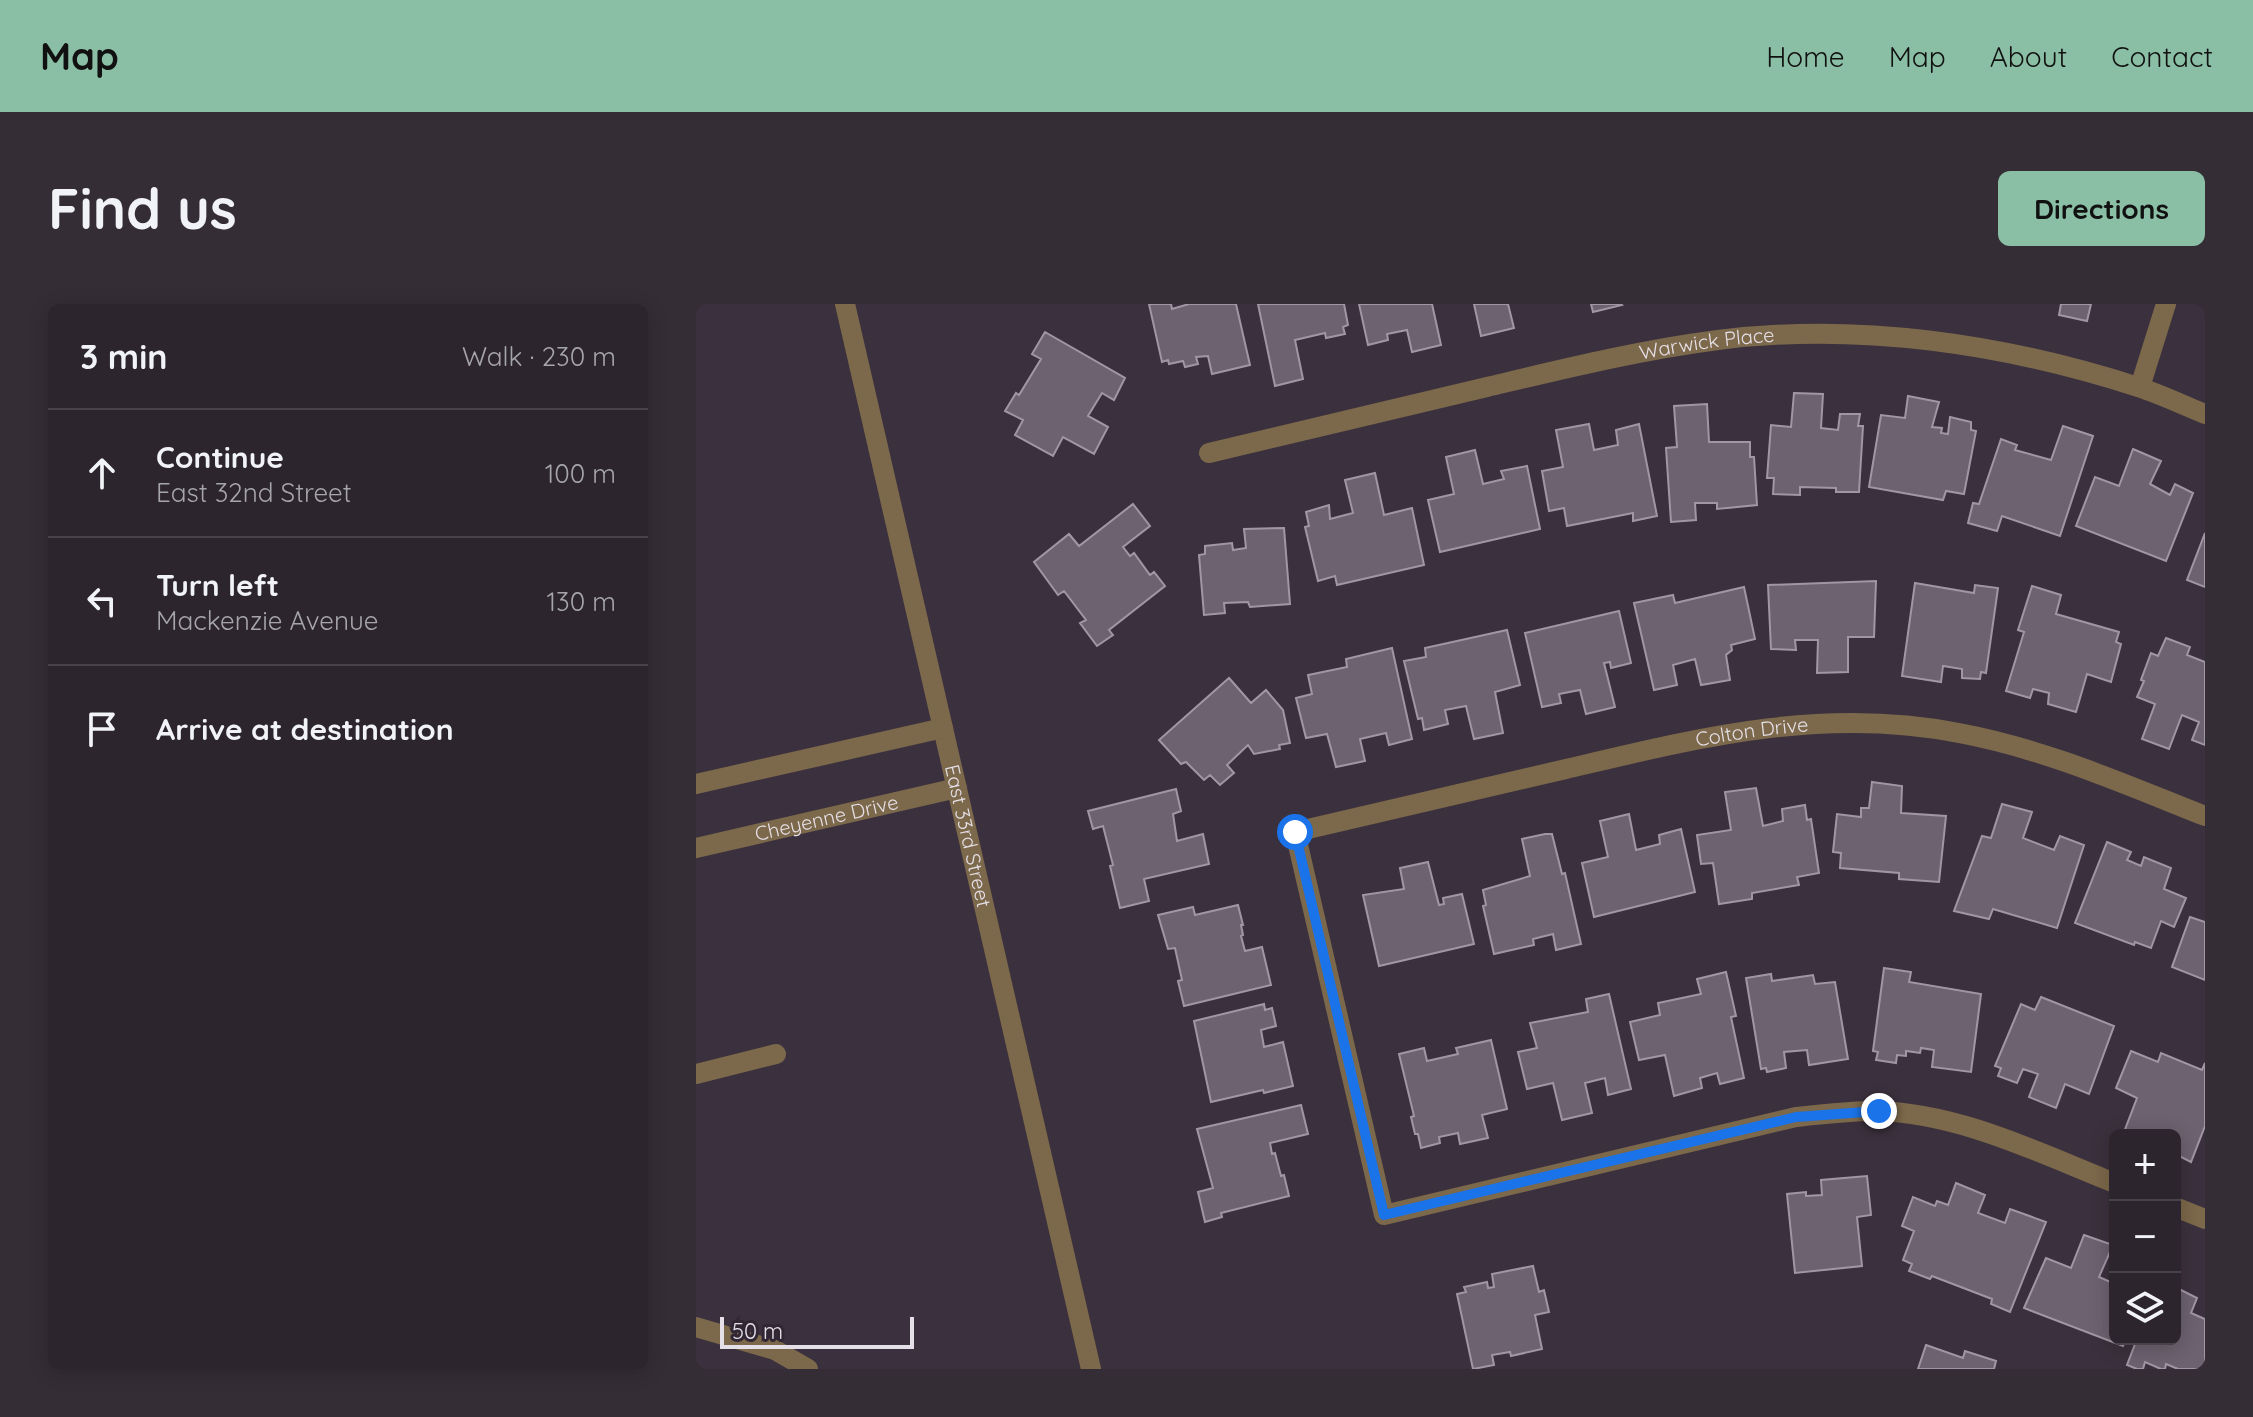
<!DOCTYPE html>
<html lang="en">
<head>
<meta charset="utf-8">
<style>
  :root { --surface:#2c252e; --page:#342d36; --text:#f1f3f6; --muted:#a6a5aa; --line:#48424a; --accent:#8abfa5 }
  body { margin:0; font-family:Quicksand,sans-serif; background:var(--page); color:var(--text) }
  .controls { position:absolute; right:24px; bottom:24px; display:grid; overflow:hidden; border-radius:12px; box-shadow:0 4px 20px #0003 }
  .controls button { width:72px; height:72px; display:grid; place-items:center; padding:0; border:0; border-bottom:2px solid var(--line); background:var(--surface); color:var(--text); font:40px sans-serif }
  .scale { position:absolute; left:24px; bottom:20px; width:194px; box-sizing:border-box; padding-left:8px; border:4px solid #e5dfe7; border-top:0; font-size:22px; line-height:28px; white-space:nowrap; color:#e5dfe7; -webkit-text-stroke:6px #312734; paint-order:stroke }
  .stop { position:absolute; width:24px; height:24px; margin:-18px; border:6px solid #1a73e8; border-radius:50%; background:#fff }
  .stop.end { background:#1a73e8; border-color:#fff; box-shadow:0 2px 8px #0008 }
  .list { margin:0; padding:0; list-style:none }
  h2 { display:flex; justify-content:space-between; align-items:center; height:104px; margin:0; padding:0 32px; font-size:34px }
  h2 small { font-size:26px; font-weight:400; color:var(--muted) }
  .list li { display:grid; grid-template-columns:52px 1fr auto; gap:24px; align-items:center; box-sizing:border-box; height:128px; padding:0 32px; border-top:2px solid var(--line) }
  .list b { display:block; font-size:30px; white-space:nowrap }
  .list p { margin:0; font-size:26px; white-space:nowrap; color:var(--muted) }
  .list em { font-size:26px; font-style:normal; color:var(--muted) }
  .icon { flex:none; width:44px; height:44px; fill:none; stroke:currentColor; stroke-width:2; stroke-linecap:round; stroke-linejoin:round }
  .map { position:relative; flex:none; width:1509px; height:1065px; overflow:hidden; border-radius:12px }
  header { display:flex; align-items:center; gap:48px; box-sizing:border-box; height:112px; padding:0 40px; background:var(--accent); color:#111 }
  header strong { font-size:38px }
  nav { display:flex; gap:44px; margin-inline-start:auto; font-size:28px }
  .intro { display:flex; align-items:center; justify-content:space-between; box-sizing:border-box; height:192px; padding:0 48px }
  h1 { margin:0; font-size:56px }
  .button { padding:20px 36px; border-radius:12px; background:var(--accent); color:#111; font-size:28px; font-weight:700 }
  main { display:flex; gap:48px; padding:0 48px }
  aside { flex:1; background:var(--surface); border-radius:12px; box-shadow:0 4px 20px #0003 }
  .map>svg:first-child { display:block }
</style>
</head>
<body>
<header>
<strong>Map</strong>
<nav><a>Home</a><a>Map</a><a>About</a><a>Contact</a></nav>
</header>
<div class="intro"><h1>Find us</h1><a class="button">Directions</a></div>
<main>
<aside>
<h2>3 min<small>Walk · 230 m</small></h2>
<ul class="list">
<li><svg class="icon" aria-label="ahead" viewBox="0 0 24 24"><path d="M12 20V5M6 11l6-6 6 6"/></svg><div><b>Continue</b><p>East 32nd Street</p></div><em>100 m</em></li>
<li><svg class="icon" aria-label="left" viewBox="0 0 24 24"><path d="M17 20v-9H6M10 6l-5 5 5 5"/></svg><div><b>Turn left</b><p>Mackenzie Avenue</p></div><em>130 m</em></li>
<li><svg class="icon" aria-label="arrive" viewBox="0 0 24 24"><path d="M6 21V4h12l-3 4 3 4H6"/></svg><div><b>Arrive at destination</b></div></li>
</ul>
</aside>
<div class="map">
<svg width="1509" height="1065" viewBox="0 0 1509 1065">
  <rect width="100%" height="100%" fill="#3b313e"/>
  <path fill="#6c6270" stroke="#a296a6" stroke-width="2" d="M453,0H475L476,5L493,0H540L554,61L516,70L512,52L500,53L502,60L489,63L487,57L473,60L472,56L466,58Z
    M562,0H648L652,21L647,23L649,30L630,34L629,29L599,36L607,75L579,82Z
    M663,0H736L745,41L716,48L711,26L691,30L692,36L672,41Z
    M778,0H812L818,24L785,32Z
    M895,0H925L926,1L897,8Z
    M1365,0H1395L1391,17L1363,11Z
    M349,28L429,74L418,96L406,89L392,112L412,123L398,150L367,133L357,152L319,131L327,116L309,107L320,89L323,91L345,55L336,50Z
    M1098,89L1127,90L1125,124L1142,126L1144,110H1164L1162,122H1167L1163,188H1140V184L1104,183V191L1077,190L1078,174H1071L1075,121L1095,123Z
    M1212,92L1243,98L1236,123L1246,124L1245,129L1252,130L1254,113L1275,118V126L1280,127L1268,190L1250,187L1247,196L1173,183L1185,111L1209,114Z
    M1011,100L1013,138H1054V153H1058L1061,201L1021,205V199H999L1000,216L975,218L970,144L981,143L978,102Z
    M893,120L898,146L922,141L920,126L943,120L961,212L937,217V209L871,222L868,204L853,207L846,167L867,163L860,126Z
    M1367,122L1397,132L1364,232L1306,212L1301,227L1272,219L1277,199L1283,200L1305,135L1321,141L1319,146L1355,156Z
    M1437,145L1465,157L1454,180L1474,191L1479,180L1497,189L1470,257L1380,222L1399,173L1423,182Z
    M779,146L787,180L808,175L805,167L831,162L844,225L744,248L732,196L758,190L750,153Z
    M679,169L688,211L716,204L728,261L641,281L639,272L622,277L609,223L613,222L610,208L633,201L634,215L657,209L649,176Z
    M437,200L454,222L427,243L434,252L438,249L454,271L458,268L469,282L413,326L417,331L401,342L384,319L390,316L368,287L362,291L338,258L373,230L383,242Z
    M588,224L594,300L554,303L552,298L528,299L529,309L508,311L503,251L509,250V242L536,239L537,246L550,244L548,225Z
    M1509,229V283L1491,276Z
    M1180,277L1178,333H1152V368L1121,369L1122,336H1099L1100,346L1075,345L1072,281Z
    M1219,279L1278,289L1279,281L1302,284L1290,369L1285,368L1284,375L1266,374V365L1247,362L1245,378L1206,372Z
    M1336,282L1365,291L1360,310L1423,328L1420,338L1425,340L1415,378L1391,370L1380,408L1352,400L1353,389L1337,385L1334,394L1310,387L1328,328L1322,326Z
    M1048,283L1059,335L1035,341L1036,346L1030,351L1034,376L1005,381L999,355L977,361L981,381L958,386L938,299L977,291L979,299Z
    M923,307L935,359L915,364L914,358L908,359L919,403L890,410L884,386L863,390L865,399L846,403L829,329Z
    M811,326L824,381L799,388L807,429L778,435L770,402L749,406L752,420L728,426L726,414L722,415L708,357L730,353L729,344Z
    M1470,334L1494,343L1491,351L1509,358V441L1496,436L1503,418L1486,411L1473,445L1446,435L1459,400L1441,393L1448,377L1445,376L1455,349L1462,352Z
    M696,344L716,435L693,441L690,429L664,435L669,457L640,463L631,430L610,434L600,394L616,390L612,371L651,363L650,355Z
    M533,374L555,399L570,386L587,406L594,439L583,441L584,445L558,450L552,441L531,461L538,469L524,481L514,471L508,476L490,458L485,460L463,436Z
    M1176,478L1206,482L1205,509L1250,512L1243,578L1203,575V569L1144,564L1145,549L1137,548L1141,510L1165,513V504H1173Z
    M1060,484L1067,522L1087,517L1086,505L1109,501L1111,516L1115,515L1123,569L1101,573L1103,581L1056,589V595L1023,600L1017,559L1005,560L1001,531L1035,526L1029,488Z
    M480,485L485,507L477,510L481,537L507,530L513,560L448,575L453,597L424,604L414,562L417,561L407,522L397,525L392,507Z
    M1306,500L1336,508L1327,534L1358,546L1364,532L1388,541L1361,624L1297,605L1293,615L1258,607L1286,532L1295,534Z
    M933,510L940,546L964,540L963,531L985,525L999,588L898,613L886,559L912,553L904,517Z
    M849,530H856L866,570L869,569L885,640L860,646L857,630L837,635L838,641L798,650L787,602L790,601L787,586L834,572L826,535Z
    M1411,538L1435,548L1431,556L1445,562L1448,553L1475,564L1468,585L1490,594L1478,623L1465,617L1455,644L1439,638L1438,641L1379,619Z
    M732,558L743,601L748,600L747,594L766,590L778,640L683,662L667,591L708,585L704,564Z
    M542,601L547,621H545L547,631L545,632L549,647L566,643L575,681L488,702L482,677L486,676L479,644L472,645L462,611L497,603L499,611Z
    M1494,613L1509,618V676L1476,663Z
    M1188,664L1215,668L1213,678L1285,690L1275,768L1236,763L1238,746L1225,744L1224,749L1210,747V752L1201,751L1200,759L1180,756L1182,748L1177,747Z
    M1030,668L1040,712L1035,713L1048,774L1024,780L1021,769L1004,774L1006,784L978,792L969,751L943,756L934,718L964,711L962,699L1005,690L1001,675Z
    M1075,670L1076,677L1117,671L1119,680L1139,678L1152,755L1113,761L1111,746L1088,748L1090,764L1071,768L1070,764L1065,765L1050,674Z
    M913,690L935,785L912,791L909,774L889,779L896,809L866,816L857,779L831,785L822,748L841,744L834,719L892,708L890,695Z
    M1345,693L1418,722L1393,790L1369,780L1360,804L1333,793L1342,770L1327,765L1321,779L1302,772L1305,764L1299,762L1325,700L1339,706Z
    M568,700L569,706L576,704L580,722L565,726L568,743L587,738L597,782L568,789L567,786L515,798L498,717Z
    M795,736L811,805L786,811L792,834L764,840L762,829L743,833L744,839L725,844L722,830H719L715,813L718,812L703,750L728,744L731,757L762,750L760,744Z
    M1435,747L1462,758L1465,749L1506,766L1509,759V822L1495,858L1479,850V831L1460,829L1459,831H1435L1428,828L1441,794L1420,784Z
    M605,801L612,830L574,839L576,850L579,849L585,872L588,871L593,892L525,909L526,913L509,918L502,888L517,884L501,825Z
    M1171,872L1175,911L1161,913L1166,962L1099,969L1091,890L1110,888V892L1126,891L1125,876Z
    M1260,879L1289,891L1282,909L1309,919L1314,905L1350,918L1314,1008L1295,1000L1296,995L1236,972L1234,975L1213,967L1216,960L1207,956L1218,927L1206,922L1217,893L1239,902L1241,897L1252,901Z
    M1388,931L1417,941L1403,973L1419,980V1035H1430L1427,1042L1328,1004L1350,954L1375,964Z
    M837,962L843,988L848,986L853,1008L839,1011L846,1045L815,1052L814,1048L796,1051L798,1061L777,1065L761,990L770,988L768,983L791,978L792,984L798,983L796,970Z
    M1479,983L1501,994L1495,1009L1509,1015V1065H1482L1470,1060L1469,1065H1465L1449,1058L1447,1065H1441L1431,1061L1441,1035H1479Z
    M1230,1041L1267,1054L1269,1047L1300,1057L1298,1065H1222Z"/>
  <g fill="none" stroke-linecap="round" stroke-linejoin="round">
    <g stroke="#7c684a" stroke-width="20">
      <path id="s1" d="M149,0L395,1065"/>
      <path d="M1444,83L1470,0"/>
      <path id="s2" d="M513,149C606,127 698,105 791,83C867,65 944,46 1022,36C1162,18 1309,40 1442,83C1464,90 1487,101 1509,110"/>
      <path d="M0,480L247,424"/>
      <path id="s3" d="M0,544L261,484"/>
      <path d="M0,770L80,750"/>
      <path id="s4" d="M1419,879C1343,849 1264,809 1180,807C1153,807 1127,810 1100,813L688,911L599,528C689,507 779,486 870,465C1002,434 1126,402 1263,429C1349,445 1428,480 1509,512"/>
      <path d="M1479,903L1509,915"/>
      <path d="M0,1023L79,1046L112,1065"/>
    </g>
  </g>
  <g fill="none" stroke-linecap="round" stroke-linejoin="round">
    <path stroke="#1a73e8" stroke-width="10" d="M599,528L688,911L1100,813L1183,807"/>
  </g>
  <g text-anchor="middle" stroke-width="6" stroke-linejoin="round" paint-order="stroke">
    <g font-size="20" fill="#e5dfe7" stroke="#312734">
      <text dy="7" stroke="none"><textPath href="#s2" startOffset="510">Warwick Place</textPath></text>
      <text dy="7" stroke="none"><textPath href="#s4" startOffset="1616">Colton Drive</textPath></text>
      <text dy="7" stroke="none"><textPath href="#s3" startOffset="134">Cheyenne Drive</textPath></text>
      <text dy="7" stroke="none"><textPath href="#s1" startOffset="546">East 33rd Street</textPath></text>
    </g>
  </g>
</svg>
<div class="controls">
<button>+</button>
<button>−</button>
<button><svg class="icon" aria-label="layers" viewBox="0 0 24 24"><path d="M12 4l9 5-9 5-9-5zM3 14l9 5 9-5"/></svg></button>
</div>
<div class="scale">50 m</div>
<div class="stop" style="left:599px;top:528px"></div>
<div class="stop end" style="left:1183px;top:807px"></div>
</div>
</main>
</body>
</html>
